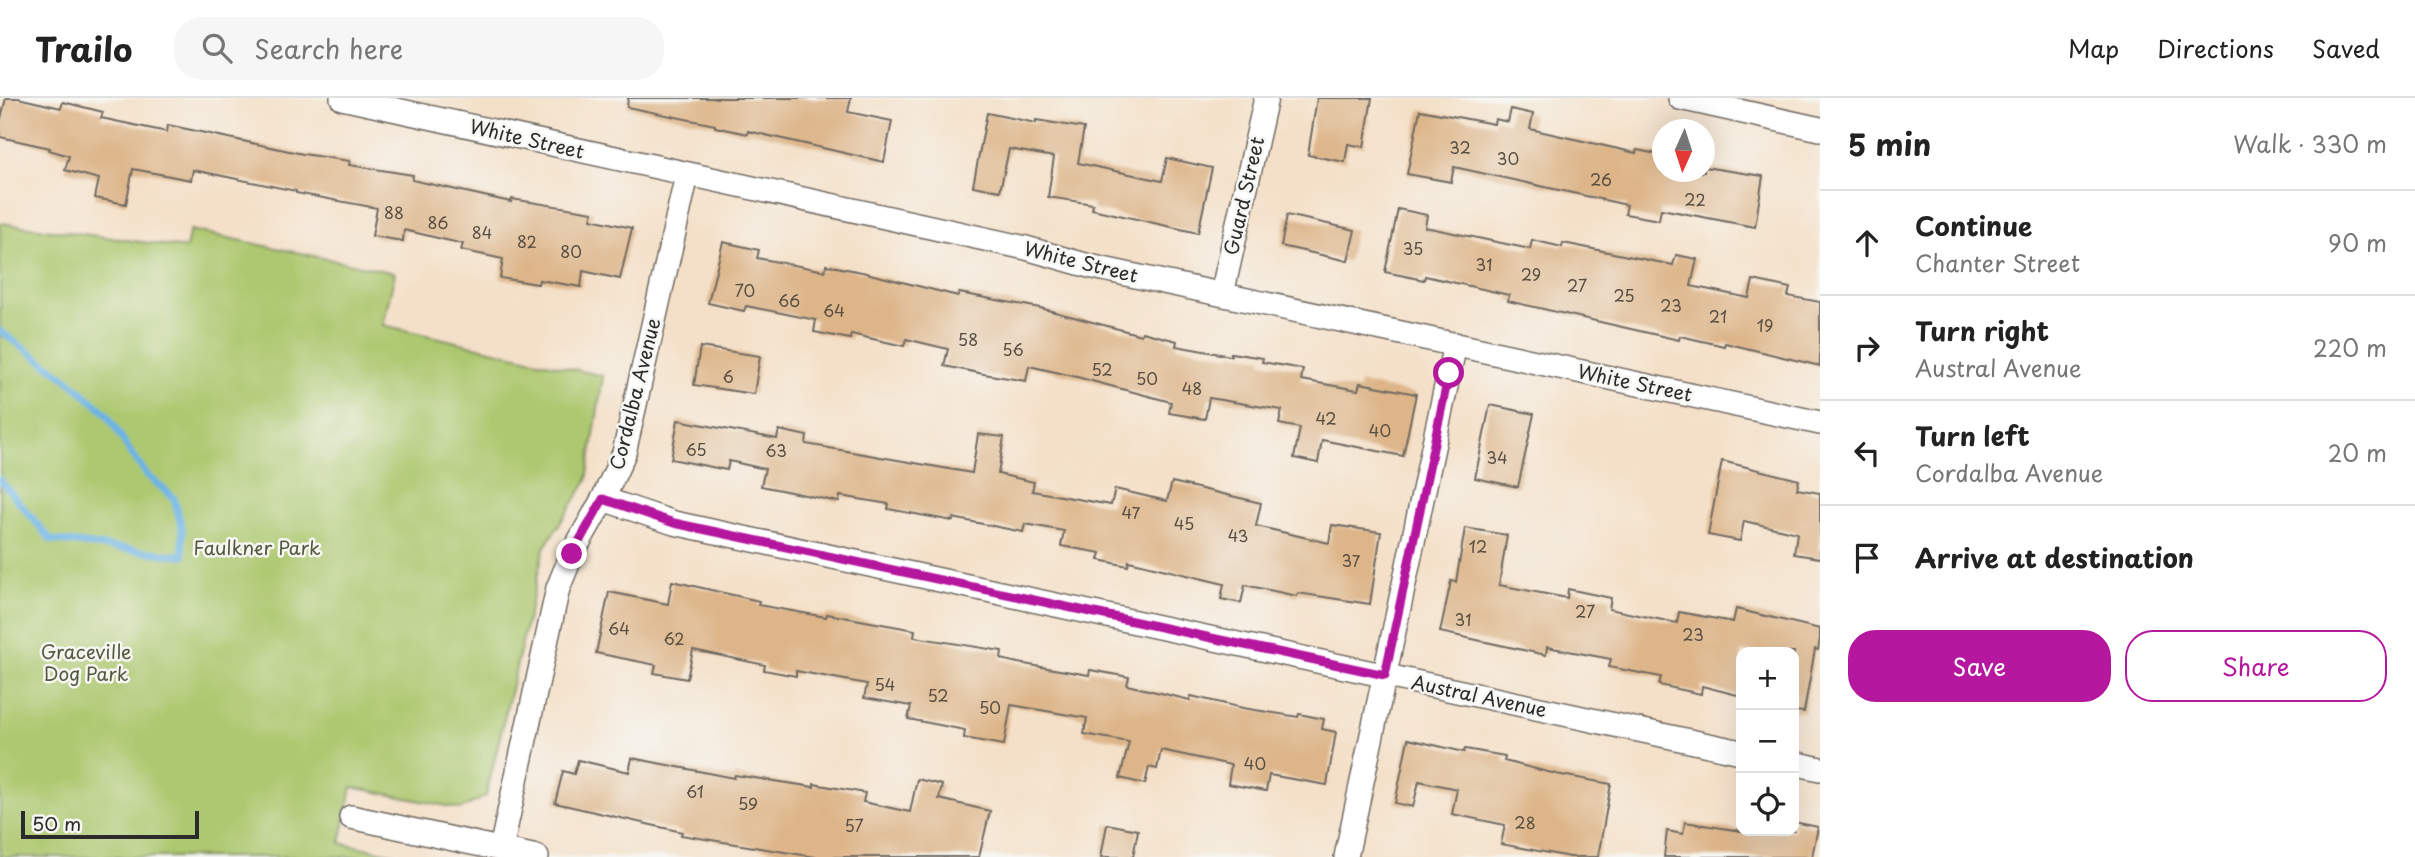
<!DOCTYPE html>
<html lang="en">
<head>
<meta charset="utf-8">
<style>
  :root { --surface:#fff; --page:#f6f6f6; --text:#222; --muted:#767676; --line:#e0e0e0; --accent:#b5179e }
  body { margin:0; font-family:"Playpen Sans",sans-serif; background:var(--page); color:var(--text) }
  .controls { position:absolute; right:21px; bottom:21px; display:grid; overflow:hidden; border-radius:14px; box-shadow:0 7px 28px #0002 }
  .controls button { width:63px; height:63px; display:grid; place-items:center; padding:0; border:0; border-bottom:2px solid var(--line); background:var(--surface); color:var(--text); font:35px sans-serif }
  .compass { position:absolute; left:1652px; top:21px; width:63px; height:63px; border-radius:50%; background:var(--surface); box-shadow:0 7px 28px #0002; rotate:183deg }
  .scale { position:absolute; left:21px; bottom:18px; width:178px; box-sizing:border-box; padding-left:7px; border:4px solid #2b2b2b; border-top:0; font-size:19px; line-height:24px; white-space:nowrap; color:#2b2b2b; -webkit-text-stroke:5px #f6f6f2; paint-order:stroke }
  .stop { position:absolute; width:21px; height:21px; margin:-16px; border:5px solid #b5179e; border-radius:50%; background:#fff }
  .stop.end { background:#b5179e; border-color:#fff; box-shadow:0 2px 7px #0008 }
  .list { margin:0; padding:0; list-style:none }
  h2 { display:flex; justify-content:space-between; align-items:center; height:91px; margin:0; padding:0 28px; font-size:30px }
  h2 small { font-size:23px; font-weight:400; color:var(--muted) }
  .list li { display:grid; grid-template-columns:46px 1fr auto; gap:21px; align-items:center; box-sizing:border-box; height:105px; padding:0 28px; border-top:2px solid var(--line) }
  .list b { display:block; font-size:26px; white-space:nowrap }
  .list p { margin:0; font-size:23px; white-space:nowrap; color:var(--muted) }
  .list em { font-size:23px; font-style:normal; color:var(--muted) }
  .actions { display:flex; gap:14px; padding:21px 28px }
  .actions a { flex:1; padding:16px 0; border:2px solid var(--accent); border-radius:28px; text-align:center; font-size:24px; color:var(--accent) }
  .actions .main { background:var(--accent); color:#fff }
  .icon { flex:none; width:38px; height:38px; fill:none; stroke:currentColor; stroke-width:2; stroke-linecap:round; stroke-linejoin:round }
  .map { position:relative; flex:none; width:1820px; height:759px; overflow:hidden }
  header { display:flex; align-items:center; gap:42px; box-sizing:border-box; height:98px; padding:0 35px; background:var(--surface); border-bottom:2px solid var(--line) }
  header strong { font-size:33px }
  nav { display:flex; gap:38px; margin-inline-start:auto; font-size:24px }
  .search { width:490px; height:63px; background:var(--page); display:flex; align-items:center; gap:18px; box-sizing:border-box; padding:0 24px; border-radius:28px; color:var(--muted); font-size:26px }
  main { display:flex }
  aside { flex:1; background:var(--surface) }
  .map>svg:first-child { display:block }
</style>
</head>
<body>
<header>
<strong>Trailo</strong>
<div class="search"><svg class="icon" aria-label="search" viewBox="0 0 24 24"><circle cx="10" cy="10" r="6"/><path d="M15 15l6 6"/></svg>Search here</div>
<nav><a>Map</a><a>Directions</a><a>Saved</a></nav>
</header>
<main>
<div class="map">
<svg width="1820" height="759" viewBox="0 0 1820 759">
  <rect width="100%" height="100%" fill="#f6f6f2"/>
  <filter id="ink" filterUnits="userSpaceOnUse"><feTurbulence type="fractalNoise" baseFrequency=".0143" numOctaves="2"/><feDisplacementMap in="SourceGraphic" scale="14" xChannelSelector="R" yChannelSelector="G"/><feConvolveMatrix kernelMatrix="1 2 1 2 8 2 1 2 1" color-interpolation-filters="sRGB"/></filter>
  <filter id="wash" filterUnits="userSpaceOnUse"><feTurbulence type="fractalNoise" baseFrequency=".00686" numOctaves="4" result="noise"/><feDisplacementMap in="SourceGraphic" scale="28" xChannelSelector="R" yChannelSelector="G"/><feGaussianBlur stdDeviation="1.57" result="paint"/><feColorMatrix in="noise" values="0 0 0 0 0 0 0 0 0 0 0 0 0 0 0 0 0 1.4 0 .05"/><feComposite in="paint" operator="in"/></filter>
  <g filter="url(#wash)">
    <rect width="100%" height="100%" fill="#f4e0c8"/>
    <path fill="#adc86f" stroke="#6c7a4d" stroke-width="2" d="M0,125L186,150L190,132L395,175L383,227L603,278L587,383L544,450L486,698L461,711L352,689L340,745L409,759H0Z"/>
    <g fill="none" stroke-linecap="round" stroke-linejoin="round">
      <path stroke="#6cb4e4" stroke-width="7" d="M0,233L70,283L107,316L129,352L147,377L174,400L182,430L183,458L51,442L0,382"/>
    </g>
    <g id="blocks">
      <path fill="#ddb589" d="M6,0H18L61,10L63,4L103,14L101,20L167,34L168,27L303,56L350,63L349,67L413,77L412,82L511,104L512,101L593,114L591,121L632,130L620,181L583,173L581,189L539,182L538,186L500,180L503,161L461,152L463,146L404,132L403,143L372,138L377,110L296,95V93L193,72L191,82L133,71L126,106L95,100L99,81L65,72L69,58L49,52L50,50L0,39V24Z
        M628,0H851L848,14L892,23L884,64L748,33V36L715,29V27L627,9Z
        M1317,0H1372L1364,49L1348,46L1345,64L1308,57Z
        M1511,11L1533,16L1530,31L1636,55L1637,52L1662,57V74H1704V69L1763,78L1755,129L1661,111L1659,122L1625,116L1627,107L1454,69L1451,84L1407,76L1420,12L1494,26L1495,21L1508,24Z
        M987,15L1036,25V22L1084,30L1078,65L1162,83L1167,60L1212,70L1198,135L1092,111L1093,106L1048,99L1054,59L1009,51L1000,93L973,88Z
        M1398,111L1427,117L1425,129L1530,151L1532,142L1562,149L1563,145L1673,167L1676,157L1697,161L1691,188L1749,200L1753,182L1790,190L1788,198L1820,204V268L1725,245L1724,248L1680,238L1679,242L1508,203L1509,197L1425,178L1424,182L1385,174Z
        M1287,117L1355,132L1348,163L1281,148Z
        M723,144L759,152L757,160L825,173L826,167L862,174L958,198L959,195L1040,210L1141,237L1142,234L1177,243L1176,248L1231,258V255L1263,260L1262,264L1303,271L1301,282L1358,292L1360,285L1416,296L1403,358L1322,342L1318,365L1294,360L1300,330L1279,326L1282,312L1209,300L1205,321L1169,315L1171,304L1073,278L1029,268L1026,283L984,276L944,268L948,251L906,241L904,248L851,236L850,241L814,234L816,222L746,208L744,213L708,205Z
        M700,249L760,258L754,296L694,287Z
        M1490,307L1534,316L1518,389L1475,380Z
        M678,322L777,341L779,332L807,338L806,346L972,375L978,336L1004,339L998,376L1034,384L1032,393L1111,407L1115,391L1167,403L1172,384L1261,405L1256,428L1329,445L1332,427L1381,434L1370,506L1298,495L1297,498L1245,487L1241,505L1221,501L1224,486L1129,463L1128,468L1099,462L1101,455L1061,448L1064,433L1025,426L1023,434L953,420V423L888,411L889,406L840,398L839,404L761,388L765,371L729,363L727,372L671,361Z
        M1722,363L1799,382L1797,391L1820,395V460L1794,456L1797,435L1744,423L1740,443L1708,437Z
        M1465,430L1507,437L1499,487L1567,500L1568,491L1611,500L1609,511L1677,525L1679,514L1733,524L1736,511L1820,531V541L1818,552L1815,551L1804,614L1794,613V554H1741V598L1702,588L1701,596L1659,587L1661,579L1609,569L1611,561L1547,549L1546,557L1440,534L1451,483L1456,484Z
        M672,483L759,503L758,507L826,519L827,516L915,532L914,539L1002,553L1001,561L1018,565L1089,577L1090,572L1129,579L1127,587L1190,602L1191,598L1243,610L1298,619L1299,616L1324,621L1322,631L1336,634L1327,687L1269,677L1266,693L1228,686L1231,667L1161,652L1157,671L1149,669L1145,686L1120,680L1129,644L1084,636L1087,620L1011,607L1004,647L964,640L965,632L908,621L911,608L864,600L867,586L796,573V578L764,572L765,567L693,552L687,581L654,575L656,567L596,555L609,494L668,506Z
        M1408,641L1464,654L1465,651L1505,658L1504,663L1556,676L1611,686L1598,759H1570L1501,746L1505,727L1452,716L1457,691L1419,683L1413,709L1395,705Z
        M632,660L734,680L735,677L814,689V686L865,695L863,704L910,714L917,681L942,687L939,701L990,713L979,759H815L681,737L682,734L555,705L563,673L574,676L578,662L629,674Z
        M1685,724L1741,733H1794V724L1818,729L1812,759H1664L1667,733L1683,736Z
        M1107,726L1138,732L1133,759H1101Z"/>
    </g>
  </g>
  <g filter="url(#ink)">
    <use href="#blocks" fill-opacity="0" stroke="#716a62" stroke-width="2"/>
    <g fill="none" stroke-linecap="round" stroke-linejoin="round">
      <defs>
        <path id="street" d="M342,0L1026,150L1089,168L1820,325
          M1680,0L1820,31
          M1222,196L1266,0
          M603,401L674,425L1741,654
          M1794,665L1820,671
          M351,719L537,759
          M501,751L558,490L572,456L603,401L624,355L687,77
          M1346,759L1455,246"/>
      </defs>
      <use href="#street" stroke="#716a62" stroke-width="26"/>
      <use href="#street" stroke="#fff" stroke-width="23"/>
    </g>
  </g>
  <g fill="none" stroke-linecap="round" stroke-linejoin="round" filter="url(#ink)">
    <path stroke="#b5179e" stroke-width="9" d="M572,456L603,401L674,425L1385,577L1449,275"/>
  </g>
  <g text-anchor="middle" stroke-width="5" stroke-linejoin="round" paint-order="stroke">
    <g font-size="16" fill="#584e42">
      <text x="1460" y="56">32</text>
      <text x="1508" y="67">30</text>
      <text x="1601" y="88">26</text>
      <text x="1695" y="108">22</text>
      <text x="394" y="121">88</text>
      <text x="438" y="131">86</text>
      <text x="482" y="141">84</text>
      <text x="527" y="150">82</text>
      <text x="1413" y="157">35</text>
      <text x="571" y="160">80</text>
      <text x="1484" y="173">31</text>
      <text x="1531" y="183">29</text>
      <text x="1577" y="194">27</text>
      <text x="745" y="199">70</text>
      <text x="1624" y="204">25</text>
      <text x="789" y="209">66</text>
      <text x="1671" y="214">23</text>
      <text x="834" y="219">64</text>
      <text x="1718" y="225">21</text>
      <text x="1765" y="234">19</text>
      <text x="968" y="248">58</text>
      <text x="1013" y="258">56</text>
      <text x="1102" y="278">52</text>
      <text x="728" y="285">6</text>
      <text x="1147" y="287">50</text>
      <text x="1192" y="297">48</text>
      <text x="1326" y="327">42</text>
      <text x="1380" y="339">40</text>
      <text x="696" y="358">65</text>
      <text x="776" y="359">63</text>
      <text x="1497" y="366">34</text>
      <text x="1131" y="421">47</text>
      <text x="1184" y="432">45</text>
      <text x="1238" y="444">43</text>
      <text x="1478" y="455">12</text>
      <text x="1351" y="469">37</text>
      <text x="1585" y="520">27</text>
      <text x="1463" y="528">31</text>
      <text x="619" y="537">64</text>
      <text x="1693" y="543">23</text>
      <text x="674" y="547">62</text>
      <text x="885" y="593">54</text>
      <text x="938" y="604">52</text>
      <text x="990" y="616">50</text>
      <text x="1255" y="672">40</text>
      <text x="695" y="700">61</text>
      <text x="748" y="712">59</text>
      <text x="1525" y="731">28</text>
      <text x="854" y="734">57</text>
    </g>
    <g font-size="19" fill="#2b2b2b" stroke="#f6f6f2">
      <text transform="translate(527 41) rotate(13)" y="7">White Street</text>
      <text transform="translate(1244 98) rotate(-77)" y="7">Guard Street</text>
      <text transform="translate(1081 164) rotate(14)" y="7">White Street</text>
      <text transform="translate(1635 285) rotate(12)" y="7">White Street</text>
      <text transform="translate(635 296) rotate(-76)" y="7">Cordalba Avenue</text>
      <text transform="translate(1479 598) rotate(12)" y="7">Austral Avenue</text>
    </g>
    <g font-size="19" fill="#525a3f" stroke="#f6f6f2">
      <text x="257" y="457">Faulkner Park</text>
      <text x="86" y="561">Graceville<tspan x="86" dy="22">Dog Park</tspan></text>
    </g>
  </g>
</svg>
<div class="controls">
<button>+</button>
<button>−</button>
<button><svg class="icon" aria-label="locate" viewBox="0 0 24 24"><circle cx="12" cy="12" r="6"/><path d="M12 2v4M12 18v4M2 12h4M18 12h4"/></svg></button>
</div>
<svg class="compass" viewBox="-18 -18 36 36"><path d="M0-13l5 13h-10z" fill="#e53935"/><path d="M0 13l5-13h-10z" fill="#767676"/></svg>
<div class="scale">50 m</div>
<div class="stop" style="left:1449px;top:275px"></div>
<div class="stop end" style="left:572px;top:456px"></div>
</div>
<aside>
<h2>5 min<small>Walk · 330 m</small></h2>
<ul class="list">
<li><svg class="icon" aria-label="ahead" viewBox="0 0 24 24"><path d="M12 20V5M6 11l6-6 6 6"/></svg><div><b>Continue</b><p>Chanter Street</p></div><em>90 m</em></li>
<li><svg class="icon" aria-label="right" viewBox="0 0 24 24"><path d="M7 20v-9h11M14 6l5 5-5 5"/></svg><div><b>Turn right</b><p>Austral Avenue</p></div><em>220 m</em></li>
<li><svg class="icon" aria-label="left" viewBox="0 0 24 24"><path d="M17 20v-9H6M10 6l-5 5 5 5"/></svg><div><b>Turn left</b><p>Cordalba Avenue</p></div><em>20 m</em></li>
<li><svg class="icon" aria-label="arrive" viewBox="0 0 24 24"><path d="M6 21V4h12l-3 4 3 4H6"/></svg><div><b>Arrive at destination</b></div></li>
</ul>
<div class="actions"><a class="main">Save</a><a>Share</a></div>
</aside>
</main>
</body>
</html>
